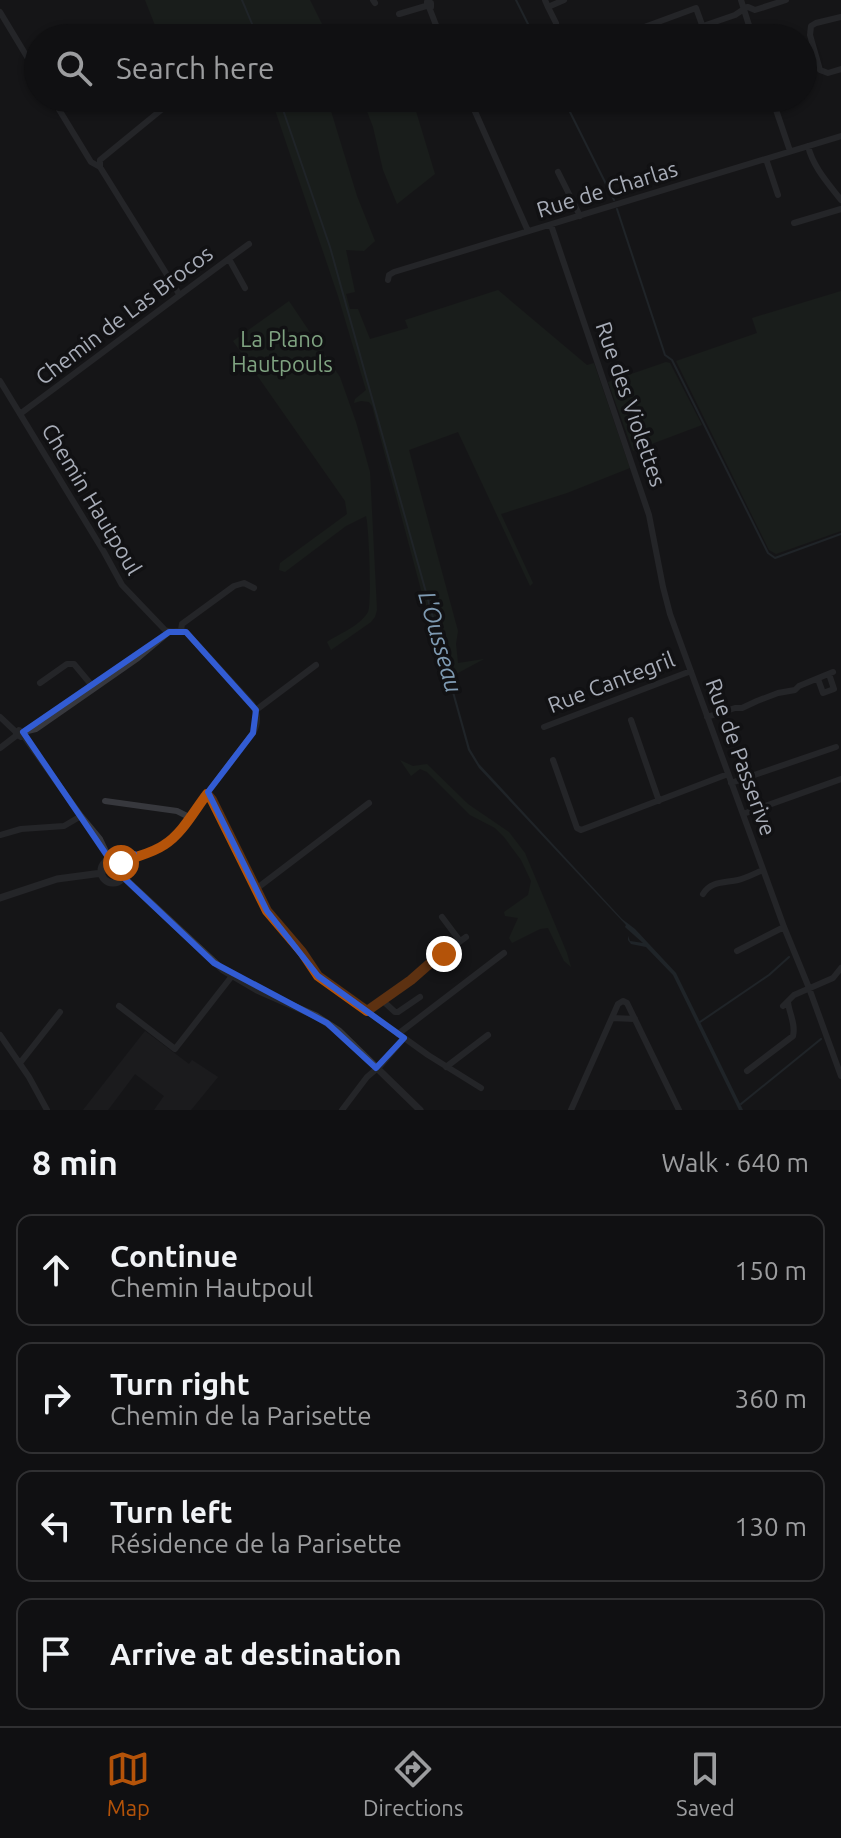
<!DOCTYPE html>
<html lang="en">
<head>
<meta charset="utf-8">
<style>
  :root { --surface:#101012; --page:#19191b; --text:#f1f3f6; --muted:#9c9d9f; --line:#303032; --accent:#b45309 }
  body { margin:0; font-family:Ubuntu,sans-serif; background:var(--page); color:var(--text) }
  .stop { position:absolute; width:24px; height:24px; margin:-18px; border:6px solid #b45309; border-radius:50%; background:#fff }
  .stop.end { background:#b45309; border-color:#fff; box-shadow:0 2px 8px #0008 }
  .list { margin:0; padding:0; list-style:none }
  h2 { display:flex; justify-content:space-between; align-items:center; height:104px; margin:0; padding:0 32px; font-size:34px }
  h2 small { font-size:26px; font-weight:400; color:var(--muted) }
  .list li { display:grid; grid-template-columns:52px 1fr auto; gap:24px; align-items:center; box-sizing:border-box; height:112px; margin:0 16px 16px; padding:0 16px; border:2px solid var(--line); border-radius:16px }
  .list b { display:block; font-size:30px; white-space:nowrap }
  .list p { margin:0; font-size:26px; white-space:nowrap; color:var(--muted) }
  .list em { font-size:26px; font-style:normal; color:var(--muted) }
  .icon { flex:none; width:44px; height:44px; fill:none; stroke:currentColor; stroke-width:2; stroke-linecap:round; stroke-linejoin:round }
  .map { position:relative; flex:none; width:841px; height:1110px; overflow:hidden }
  .search { position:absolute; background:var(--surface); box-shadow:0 2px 6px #0004; left:24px; right:24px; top:24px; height:88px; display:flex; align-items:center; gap:20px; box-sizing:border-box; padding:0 28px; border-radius:44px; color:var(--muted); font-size:30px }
  .sheet { height:616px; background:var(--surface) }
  nav { display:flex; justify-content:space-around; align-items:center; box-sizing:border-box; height:112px; border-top:2px solid var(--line); background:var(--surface); font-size:22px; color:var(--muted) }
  nav a { display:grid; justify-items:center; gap:4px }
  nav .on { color:var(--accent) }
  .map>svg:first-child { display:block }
</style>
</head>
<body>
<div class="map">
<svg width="841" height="1110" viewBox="0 0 841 1110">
  <rect width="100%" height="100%" fill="#161618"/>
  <path fill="#222225" d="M145,1031L189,1064L192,1060L218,1077L191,1110H154L164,1096L135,1074L108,1110H83Z"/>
  <path fill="#1e261f" d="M145,0H310L323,26L324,38H251L241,35L237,38H160Z
    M271,98H327L357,196L375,241L364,251L346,250L355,292L346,294L350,309H358L370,339L408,328L405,320L498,290L587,365L594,363L630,468L567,493L501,514L533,583L530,586L458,432L409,450L458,631L456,644L458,663L484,659L445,680L372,406L369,402L361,401L354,403L355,399L366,390L338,296Z
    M362,98H412L435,174L397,204L383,170L373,127Z
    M841,291V531L776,554L769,550L676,361L757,333L752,318Z
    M289,301L340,377L356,422L370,472L377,610L375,617L371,622L331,650L327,642C340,633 359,627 368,612C372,604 369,526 366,516L346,526L285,572L279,570L280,563L347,514L345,501L233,341Z
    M666,362L670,363L702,425L633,451L608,382Z
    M400,760L413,766L427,764L468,804L509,832L525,853L567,953L571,967L564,961L548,928L540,929L512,943L509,938L518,918L505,916L504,912L528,895L531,881L521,860L504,837L495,828L470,815L427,772L420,769L411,776Z"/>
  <path fill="#2c353c" d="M447,674H449L470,749L479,764L622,919L635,929L676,973L743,1110H739L673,975L646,947L631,944L628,940V936L630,941L643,943L625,927L626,925L479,768L468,750Z"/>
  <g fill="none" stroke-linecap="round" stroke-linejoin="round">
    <path stroke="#2c353c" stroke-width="2" d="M242,0L258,38
      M516,0L535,38
      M279,98L330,247L449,675
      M563,98L614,200
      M617,209L665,355L672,360L768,553L775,558L841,534
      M700,1022L769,975L789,957
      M741,1104L821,1039"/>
    <path stroke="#37383d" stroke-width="6" d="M373,0L375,3
      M545,0L548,7L564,0
      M741,0L753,38
      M427,2L431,3V7L427,6Z
      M429,7L441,38
      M548,7L556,23
      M744,8L748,7L755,10L786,0
      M0,12L38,75
      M399,14L426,6
      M841,17L816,23L811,26L810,35L820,70L828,73L841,69
      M703,26L735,15L744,9
      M616,37L639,29
      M642,38L639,29L696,8L705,33L692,38
      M52,98L91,162L100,167L179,294
      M469,98L528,231
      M772,98L790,151
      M808,146C813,167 828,183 841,200
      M766,159L778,195
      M100,167V160L166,106
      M558,172L580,216
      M794,223L841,209
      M551,225L649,515L663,587L670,614L784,927L809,988L841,1076
      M229,259L245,288
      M388,280L389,275L394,272L841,136
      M0,381L104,552L122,585L165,630C172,634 179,629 186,632L252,704C258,714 259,722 253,733L174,837C159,851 139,854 121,863
      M20,414C96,358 172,300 249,244
      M181,630L182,624L234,586L244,583L254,588
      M818,679L823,693L834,689L829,674
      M40,683L67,664H74L94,688
      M256,710L316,665
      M0,717L16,732
      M707,717L735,708H742L757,701L778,693L795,690L799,686L833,672
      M631,720L659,801
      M544,727L691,671
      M19,730L24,733L21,737L16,734Z
      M23,732L36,729L138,658L169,632
      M23,735L81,816L100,839L110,860
      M0,748L17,735
      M553,760L577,828L581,830L728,774
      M731,783L836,747
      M207,794L212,800L267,911L302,952L318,976L428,1055L481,1088
      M105,801L177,811L189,817
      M743,814L841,779
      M0,835L21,829L64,826L81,816
      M256,889L369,803
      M703,894C711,881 724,883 738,880C747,878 755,873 763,870
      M442,917L460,941
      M737,951L784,927
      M383,1001L395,1012H398L420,997
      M119,1006L175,1049L232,976
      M783,1006L794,995L833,978L841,968
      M367,1011L411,980L424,968L466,937
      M612,1018L635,1019
      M398,1034L504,953
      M0,1035L29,1077L47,1110
      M20,1063L60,1012
      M446,1067L488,1035
      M747,1071L793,1036C796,1024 789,1013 788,1002
      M342,1110L367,1077L380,1066L404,1038
      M571,1110L618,1004L623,1001L627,1003L679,1110"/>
    <path stroke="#37383d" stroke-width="7" d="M101 871a12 12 0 1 1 24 0a12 12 0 1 1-24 0Z
      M123,877L223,970L257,990L316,1016L339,1031L420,1110
      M0,898L57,879L102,873"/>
  </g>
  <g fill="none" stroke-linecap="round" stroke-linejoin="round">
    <path stroke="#b45309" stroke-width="10" d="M121,863C135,856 151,854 164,845C182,834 194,811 207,794L212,800L267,911L302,952L318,976L367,1011L411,980L436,958L444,954"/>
  </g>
  <path d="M0 0H841V1110H0ZM169,632H186L256,710L253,733L208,792L267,911L318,976L404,1038L376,1068L327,1023L214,963L123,877L134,854L110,860L23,732Z" fill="#161618" fill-opacity=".55" fill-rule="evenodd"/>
  <path fill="none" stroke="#325cd3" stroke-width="6" stroke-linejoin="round" d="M169,632H186L256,710L253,733L208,792L267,911L318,976L404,1038L376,1068L327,1023L214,963L123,877L134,854L110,860L23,732Z"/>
  <g text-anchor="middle" stroke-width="7" stroke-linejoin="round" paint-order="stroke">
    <g font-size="22" fill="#a8adb8" stroke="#111113">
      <text transform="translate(607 189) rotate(-17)" y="8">Rue de Charlas</text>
      <text transform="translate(124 315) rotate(-37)" y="8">Chemin de Las Brocos</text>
      <text transform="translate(631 404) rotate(71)" y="8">Rue des Violettes</text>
      <text transform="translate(92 499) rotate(59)" y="8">Chemin Hautpoul</text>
      <text transform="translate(611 682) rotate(-21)" y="8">Rue Cantegril</text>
      <text transform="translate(741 757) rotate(70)" y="8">Rue de Passerive</text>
    </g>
    <g font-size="22" fill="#7fa381" stroke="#111113">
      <text x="282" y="347">La Plano<tspan x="282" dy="25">Hautpouls</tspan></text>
    </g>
    <g font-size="24" font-style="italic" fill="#7f9bb3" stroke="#111113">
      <text transform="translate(440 642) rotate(74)" y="8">L'Ousseau</text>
    </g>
  </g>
</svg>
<div class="stop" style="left:121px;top:863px"></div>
<div class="stop end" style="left:444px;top:954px"></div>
<div class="search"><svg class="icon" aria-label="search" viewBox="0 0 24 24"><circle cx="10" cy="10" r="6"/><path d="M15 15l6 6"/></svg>Search here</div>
</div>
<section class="sheet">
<h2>8 min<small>Walk · 640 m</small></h2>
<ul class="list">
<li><svg class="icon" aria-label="ahead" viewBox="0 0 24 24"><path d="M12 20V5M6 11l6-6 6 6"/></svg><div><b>Continue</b><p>Chemin Hautpoul</p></div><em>150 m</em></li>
<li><svg class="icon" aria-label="right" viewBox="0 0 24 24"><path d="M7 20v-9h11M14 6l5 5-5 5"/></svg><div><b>Turn right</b><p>Chemin de la Parisette</p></div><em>360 m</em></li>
<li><svg class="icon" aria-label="left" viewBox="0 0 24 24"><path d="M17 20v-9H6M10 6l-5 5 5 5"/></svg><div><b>Turn left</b><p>Résidence de la Parisette</p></div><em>130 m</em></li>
<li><svg class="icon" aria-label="arrive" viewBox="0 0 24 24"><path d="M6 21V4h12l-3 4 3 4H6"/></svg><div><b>Arrive at destination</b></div></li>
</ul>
</section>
<nav>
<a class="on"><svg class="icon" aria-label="map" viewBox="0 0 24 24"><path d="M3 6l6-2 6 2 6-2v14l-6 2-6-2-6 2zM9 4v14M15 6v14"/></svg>Map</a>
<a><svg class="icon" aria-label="directions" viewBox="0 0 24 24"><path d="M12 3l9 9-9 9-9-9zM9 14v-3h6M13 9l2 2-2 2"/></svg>Directions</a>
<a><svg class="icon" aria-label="saved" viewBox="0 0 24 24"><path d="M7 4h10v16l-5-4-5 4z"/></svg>Saved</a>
</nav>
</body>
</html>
